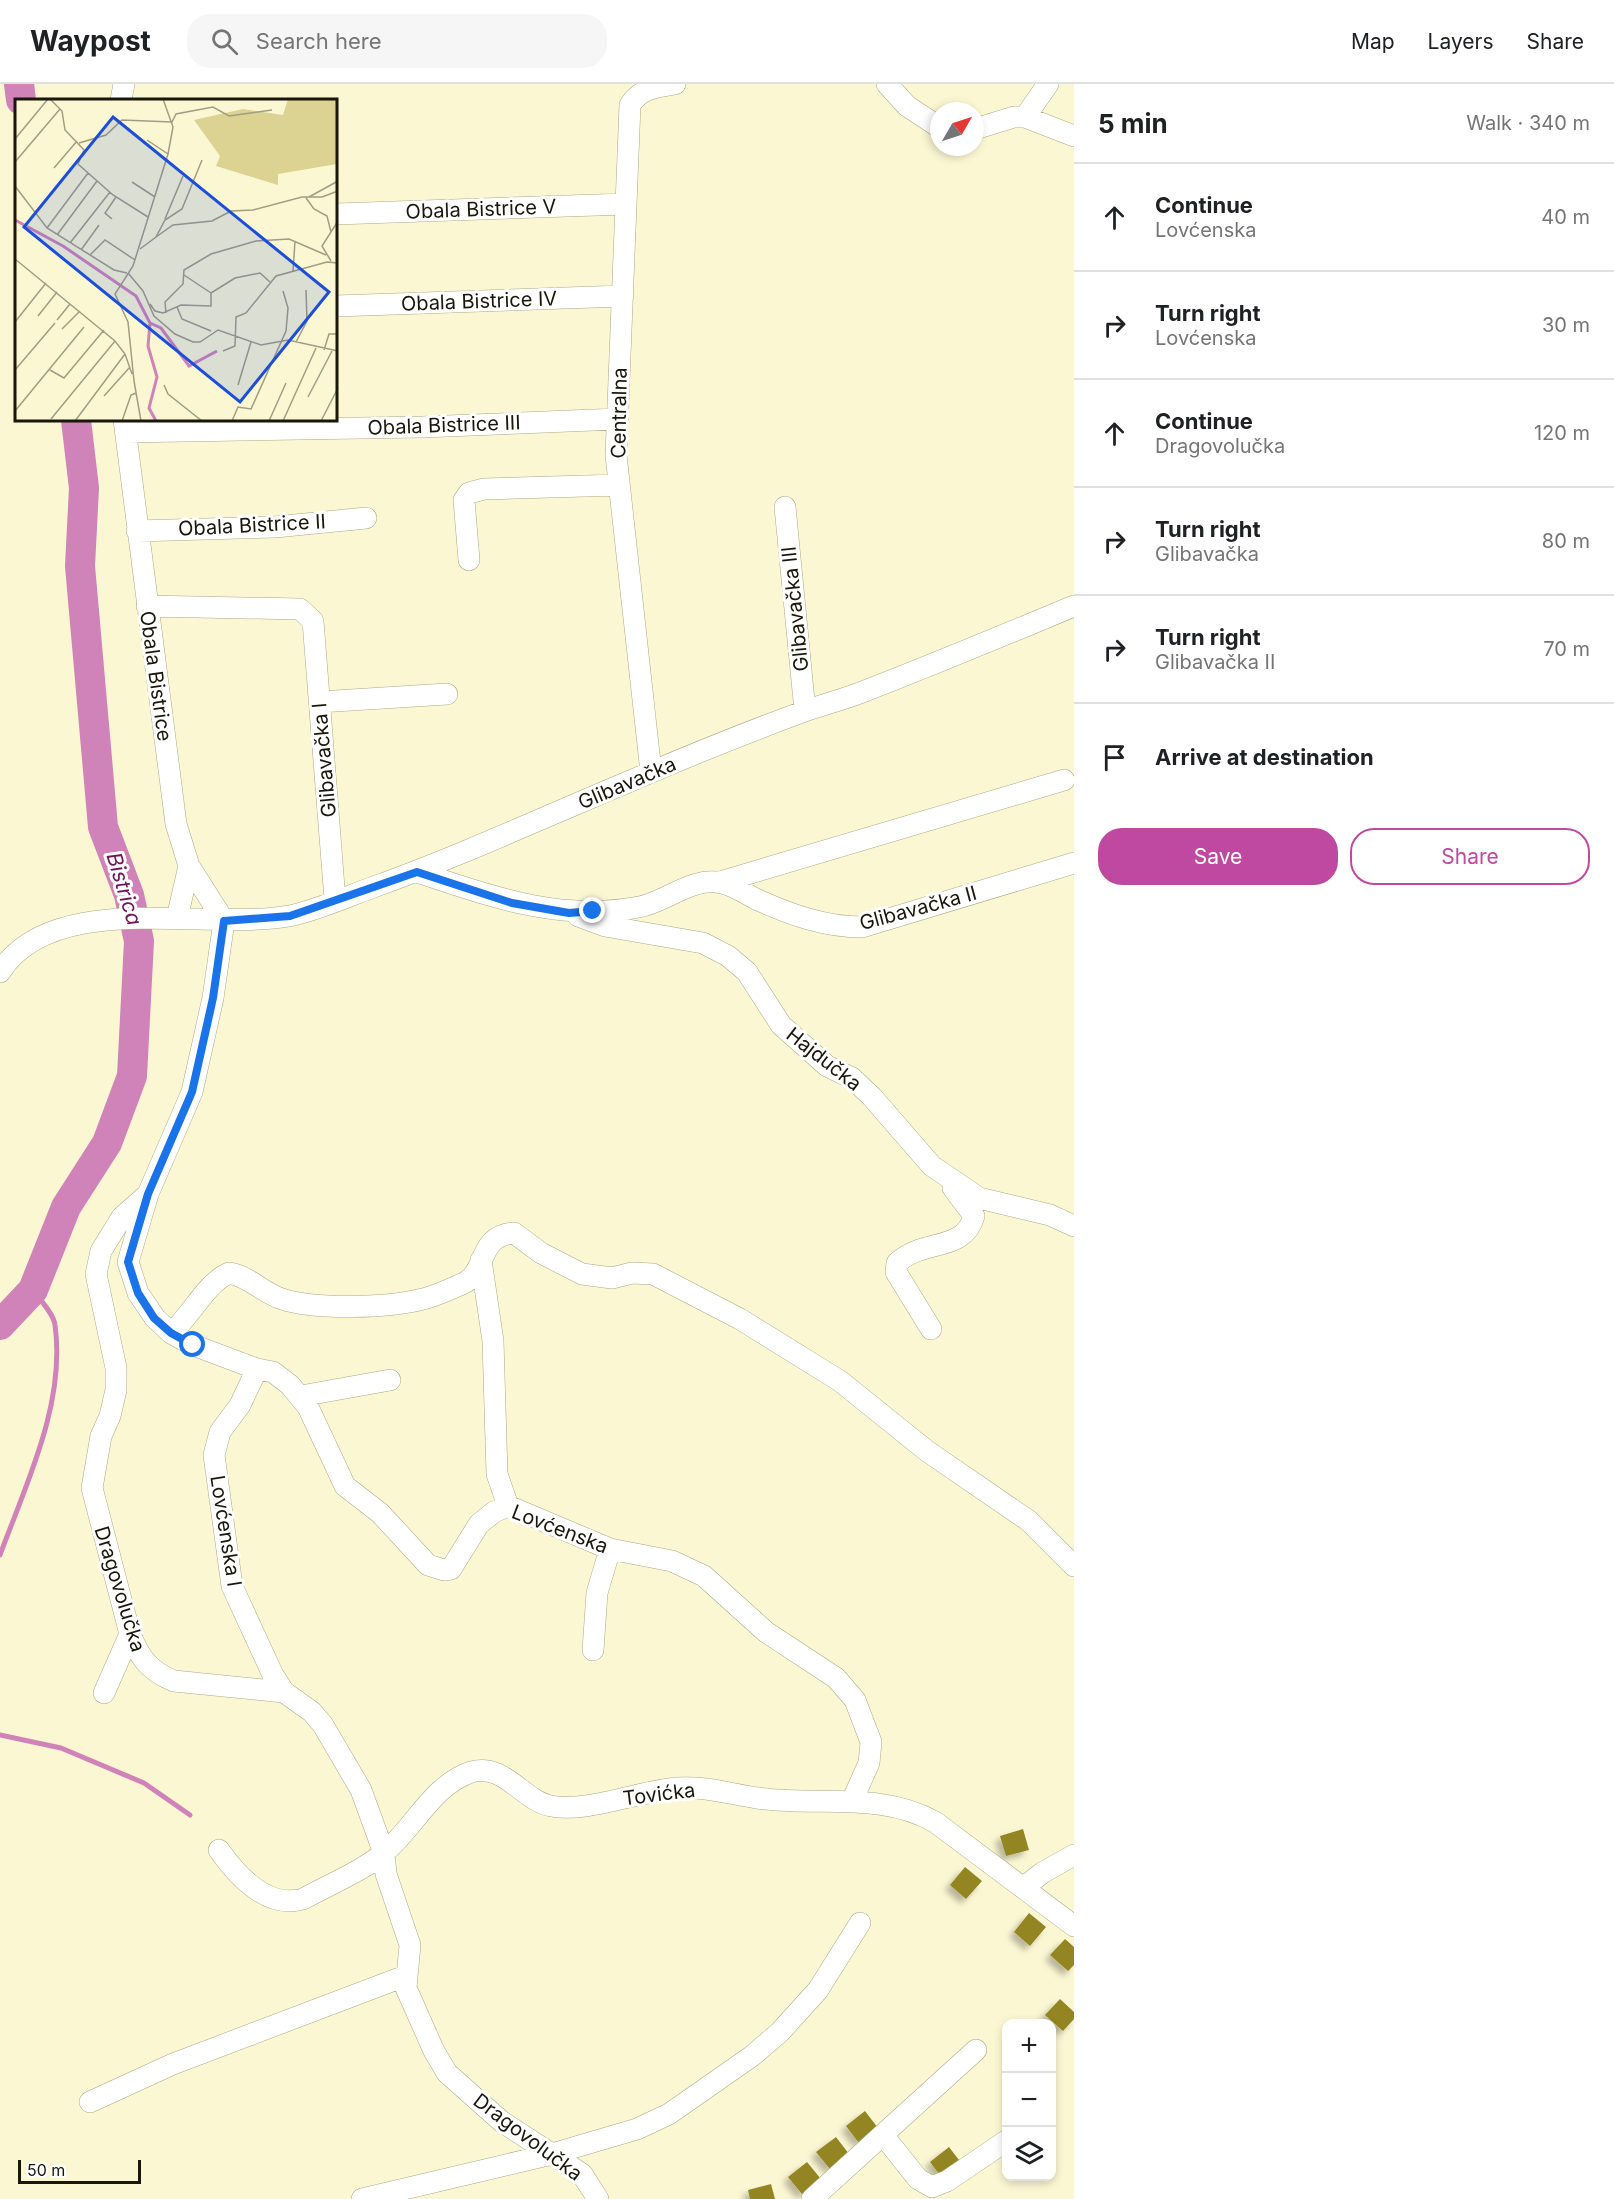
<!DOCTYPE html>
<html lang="en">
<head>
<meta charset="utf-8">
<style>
  :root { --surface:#fff; --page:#f6f6f6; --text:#202124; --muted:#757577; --line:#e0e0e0; --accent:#bf49a0 }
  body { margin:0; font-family:Inter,sans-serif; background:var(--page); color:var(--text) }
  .controls { position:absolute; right:18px; bottom:18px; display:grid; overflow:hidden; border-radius:12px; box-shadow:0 3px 9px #0003 }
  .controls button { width:54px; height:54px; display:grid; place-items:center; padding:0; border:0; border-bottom:2px solid var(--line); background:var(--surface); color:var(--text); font:30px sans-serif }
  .compass { position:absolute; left:930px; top:18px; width:54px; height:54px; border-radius:50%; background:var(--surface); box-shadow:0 3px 9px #0003; rotate:51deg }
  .scale { position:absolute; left:18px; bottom:15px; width:123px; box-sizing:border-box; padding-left:6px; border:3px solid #19170b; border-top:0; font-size:16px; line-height:21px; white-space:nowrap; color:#19170b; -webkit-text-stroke:4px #fff; paint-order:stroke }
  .stop { position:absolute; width:18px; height:18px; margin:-14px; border:4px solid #1a73e8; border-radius:50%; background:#fff }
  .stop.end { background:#1a73e8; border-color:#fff; box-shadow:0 2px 6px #0008 }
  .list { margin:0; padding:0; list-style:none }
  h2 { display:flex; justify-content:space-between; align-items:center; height:78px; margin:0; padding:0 24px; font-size:26px }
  h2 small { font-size:20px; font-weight:400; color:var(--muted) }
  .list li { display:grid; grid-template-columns:39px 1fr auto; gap:18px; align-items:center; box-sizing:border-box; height:108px; padding:0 24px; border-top:2px solid var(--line) }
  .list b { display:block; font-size:22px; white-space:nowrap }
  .list p { margin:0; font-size:20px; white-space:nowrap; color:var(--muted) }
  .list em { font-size:20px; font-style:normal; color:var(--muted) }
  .actions { display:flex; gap:12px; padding:18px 24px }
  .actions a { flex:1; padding:14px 0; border:2px solid var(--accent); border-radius:24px; text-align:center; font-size:21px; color:var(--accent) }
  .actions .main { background:var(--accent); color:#fff }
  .icon { flex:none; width:33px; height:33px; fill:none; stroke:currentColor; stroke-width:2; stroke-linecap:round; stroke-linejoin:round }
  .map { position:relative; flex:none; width:1074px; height:2115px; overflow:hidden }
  header { display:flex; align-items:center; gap:36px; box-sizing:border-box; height:84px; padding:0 30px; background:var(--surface); border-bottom:2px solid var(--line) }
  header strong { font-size:28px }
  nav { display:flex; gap:33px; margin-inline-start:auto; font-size:21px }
  .search { width:420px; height:54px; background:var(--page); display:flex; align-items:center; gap:15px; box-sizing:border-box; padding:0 21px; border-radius:24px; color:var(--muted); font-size:22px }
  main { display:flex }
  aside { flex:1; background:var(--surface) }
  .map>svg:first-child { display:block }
</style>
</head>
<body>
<header>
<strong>Waypost</strong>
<div class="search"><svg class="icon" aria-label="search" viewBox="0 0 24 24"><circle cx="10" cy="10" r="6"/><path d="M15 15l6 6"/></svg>Search here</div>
<nav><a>Map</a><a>Layers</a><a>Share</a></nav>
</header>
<main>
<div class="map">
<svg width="1074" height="2115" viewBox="0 0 1074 2115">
  <defs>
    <filter id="shadow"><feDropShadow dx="-5" dy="5" stdDeviation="3" flood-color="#0004"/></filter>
  </defs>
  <rect width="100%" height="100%" fill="#fcf7d3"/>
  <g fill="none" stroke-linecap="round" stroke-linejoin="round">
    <path stroke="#d083b8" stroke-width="5" d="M0,1471C26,1400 66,1319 55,1241C54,1230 40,1216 33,1206
      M0,1651L61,1664L144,1699L190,1731"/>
    <path stroke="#d083b8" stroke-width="30" d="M19,0L21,16
      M0,1241L33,1206L66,1123L107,1059L132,992L139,857L129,811L103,743L80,482L84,404L76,336"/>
  </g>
  <path fill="#938523" filter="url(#shadow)" d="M1023,1745L1029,1766L1006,1772L1000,1752Z
    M965,1783L982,1797L966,1815L950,1801Z
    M1029,1829L1046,1843L1030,1862L1014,1848Z
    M1065,1855L1074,1863V1881L1068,1887L1050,1871Z
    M1060,1915L1074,1928V1935L1063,1947L1045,1931Z
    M865,2027L878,2044L859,2059L846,2042Z
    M836,2053L849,2070L830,2085L816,2068Z
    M949,2063L962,2080L943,2095L930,2078Z
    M807,2078L821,2095L802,2110L788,2093Z
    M771,2100L775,2115H750L748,2106Z"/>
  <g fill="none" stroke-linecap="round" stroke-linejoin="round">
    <defs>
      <path id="minor" d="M887,0L907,22L939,43
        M121,16L124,0
        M1025,33L1048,0
        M975,45L1014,33H1025L1074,52
        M336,130L626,120
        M336,222L623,212
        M124,336L176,740L189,782L224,837
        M126,348L422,343L618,335
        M785,423L805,627
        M137,447L275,443L366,434
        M469,476L464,416L469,409L484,405L619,401
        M147,522L300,525L313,537L335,816
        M319,618L447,610
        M651,688L616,371L630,21C641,4 656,3 675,0
        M417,788C491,812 558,838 639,823C664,819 693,792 721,799C733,801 746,810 758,816C792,831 825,843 862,843L1074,779
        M720,798L1064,696
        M578,832L605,842L703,859L728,872L747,888L781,941L827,982L852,994L872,1013L932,1082L979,1114L1050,1131L1074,1142
        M177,834L189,782
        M224,837L213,914L192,1008L148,1110L122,1133L101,1167L96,1190L116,1284V1306L110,1332L101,1352L92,1404L130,1550C140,1574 149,1587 174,1597L284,1608L312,1628L323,1641L361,1706L384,1769L386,1790L410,1861L406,1904L434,1967L447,1989L501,2037L582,2090L598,2115
        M0,888C53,805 206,847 289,832C315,827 346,813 371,804C458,773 542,734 628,698C686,673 745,649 805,627C825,620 845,615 865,607C935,580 1004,551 1074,522
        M148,1110L128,1178L138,1209L155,1234L171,1249L193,1261L257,1285L273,1288L290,1301L308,1323L345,1402L380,1429L428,1481L444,1486L451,1485L479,1440L494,1428L508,1422L610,1465L672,1477L704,1492L766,1548L836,1594L855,1616L871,1658L869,1679L852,1717
        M481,1176L493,1257L497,1390L508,1422
        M931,1245L896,1188L897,1179C923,1154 964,1169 974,1132L953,1104
        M171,1249C190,1233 207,1198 229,1189C249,1192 263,1209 282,1215C316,1226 388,1224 423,1215C436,1212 450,1205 462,1200C489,1188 476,1152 514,1149L541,1169L582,1190L612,1194L632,1189L653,1190L740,1235L840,1297L927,1367L1029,1437L1074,1482
        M257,1285L240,1321L220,1348L214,1371L232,1502L273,1591L284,1608
        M301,1312L390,1296
        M593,1566L597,1509L610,1465
        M104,1609L130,1550
        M219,1766C238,1793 267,1825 303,1815C328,1801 365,1786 386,1767C415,1742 433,1701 471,1688C504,1678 523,1717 551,1722C587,1729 639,1707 677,1704C705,1702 730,1710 757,1714C817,1723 880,1707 935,1738L1074,1842
        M1023,1804L1042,1789L1074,1771
        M90,2018L173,1980L405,1892
        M883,2051L918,2095L932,2103L947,2097L1006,2057
        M362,2115L552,2070L637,2045L669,2030L752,1972L780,1948L818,1906L860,1839
        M812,2115L976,1966"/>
    </defs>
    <use href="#minor" stroke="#aca785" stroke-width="22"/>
    <use href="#minor" stroke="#fff" stroke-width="21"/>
  </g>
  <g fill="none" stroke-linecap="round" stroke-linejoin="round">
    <path stroke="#1a73e8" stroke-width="8" d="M193,1261L171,1249L154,1234L138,1209L128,1178L148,1110L192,1008L213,914L224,837L290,832L417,788L512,819L569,829L593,827"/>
  </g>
  <g text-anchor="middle" stroke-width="6" stroke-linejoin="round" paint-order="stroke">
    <g font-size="20" fill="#19170b" stroke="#fff">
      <text transform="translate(481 125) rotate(-2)" y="7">Obala Bistrice V</text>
      <text transform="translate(479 217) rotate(-2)" y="7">Obala Bistrice IV</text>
      <text transform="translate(619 329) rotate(-89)" y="7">Centralna</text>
      <text transform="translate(444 341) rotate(-2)" y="7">Obala Bistrice III</text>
      <text transform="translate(252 441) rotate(-3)" y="7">Obala Bistrice II</text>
      <text transform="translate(795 525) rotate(-96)" y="7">Glibavačka III</text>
      <text transform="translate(156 592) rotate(82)" y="7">Obala Bistrice</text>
      <text transform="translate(324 676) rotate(-95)" y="7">Glibavačka I</text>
      <text transform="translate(627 699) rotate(-23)" y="7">Glibavačka</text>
      <text transform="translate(918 824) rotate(-15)" y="7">Glibavačka II</text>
      <text transform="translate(824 975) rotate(38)" y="7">Hajdučka</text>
      <text transform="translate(560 1445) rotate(21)" y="7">Lovćenska</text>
      <text transform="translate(226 1447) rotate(81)" y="7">Lovćenska I</text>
      <text transform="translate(120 1505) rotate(73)" y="7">Dragovolučka</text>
      <text transform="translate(659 1710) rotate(-7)" y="7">Tovićka</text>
      <text transform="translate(528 2053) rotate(37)" y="7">Dragovolučka</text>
    </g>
    <g font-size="21" font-style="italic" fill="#6f145a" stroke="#fff">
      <text transform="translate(124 805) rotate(73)" y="7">Bistrica</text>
    </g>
  </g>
  <g transform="translate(15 15)">
    <rect width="322" height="322" fill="#fcf7d3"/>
    <path d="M273,0H322V65L263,75V86L201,67L205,57L179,21L228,10L268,16Z" fill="#dcd291"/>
    <path fill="none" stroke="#d083b8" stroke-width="3" d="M0,121L48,147L121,197L135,224L133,247L142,278L134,309L141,322M135,224L146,229L174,267L202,252"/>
    <path fill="none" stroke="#a19d83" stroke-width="1.5" d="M35,0L47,12L50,31L69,51L63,65L98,96L133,118M0,40L33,0M132,41L153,55M64,44L91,36L107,21L157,23L161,15L198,8L214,17L257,11M0,63L45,10M39,69L62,42M117,83L140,98M0,87L32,129L99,171L112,174M294,98L323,82M291,99L299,110L312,117L316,133M97,120L90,114L101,98M150,120L168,77M32,129L73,74M42,136L82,82M141,138L158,126L197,122L216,112L238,111L287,98H307L323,92M55,144L95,93M125,150L141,138L150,121L167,110L187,61M66,151L84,126M75,156L90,141L120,161M0,160L100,242L110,255L117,275M316,162L307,147L323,122M278,173L280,142M113,174L128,192L139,217L160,235L178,243H185L203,231L246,246L273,241L323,252M169,176L196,194M135,205L140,212L148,214L166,206L196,207V194L220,179L245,174L255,183M162,208L167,220L196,232M151,214L150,203L168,185L169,171L196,155L241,142L274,140L311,156M23,217L42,193M42,221L55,205M0,223L31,184M47,230L65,212M281,243L292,222L291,191M309,251L314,235H323M208,252L220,247L221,218L231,214L261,177L312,163L323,164M0,271L40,224M35,271L49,279L89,231M119,282L113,223L100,195L118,167L153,55L158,28L148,0M119,282L126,322M149,286L153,295L187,322M223,286L236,243M89,297L115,268M293,298L317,252M0,312L69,228M36,320L100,242M60,322L110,255M107,322L116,296L121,294M217,322L223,308L236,310L271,232L273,209L268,192M254,322L271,284M268,322L301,249M306,322L323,289"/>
    <path fill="#1d4ed8" fill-opacity="0.15" stroke="#1d4ed8" stroke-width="3" d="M98,18L314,193L225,303L9,128Z"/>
    <rect width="322" height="322" fill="none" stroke="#19170b" stroke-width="3"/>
  </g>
</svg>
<div class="controls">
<button>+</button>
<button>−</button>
<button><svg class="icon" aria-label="layers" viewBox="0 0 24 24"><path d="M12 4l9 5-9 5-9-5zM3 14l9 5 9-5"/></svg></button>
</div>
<svg class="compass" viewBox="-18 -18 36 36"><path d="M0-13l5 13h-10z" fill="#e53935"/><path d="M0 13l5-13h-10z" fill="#757577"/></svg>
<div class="scale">50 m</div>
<div class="stop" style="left:193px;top:1261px"></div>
<div class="stop end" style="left:593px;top:827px"></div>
</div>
<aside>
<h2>5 min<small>Walk · 340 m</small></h2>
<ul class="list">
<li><svg class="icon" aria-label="ahead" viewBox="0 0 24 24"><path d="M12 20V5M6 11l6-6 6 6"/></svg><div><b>Continue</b><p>Lovćenska</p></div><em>40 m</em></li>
<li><svg class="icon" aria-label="right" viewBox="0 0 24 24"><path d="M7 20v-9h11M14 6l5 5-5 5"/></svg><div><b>Turn right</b><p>Lovćenska</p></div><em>30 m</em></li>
<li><svg class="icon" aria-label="ahead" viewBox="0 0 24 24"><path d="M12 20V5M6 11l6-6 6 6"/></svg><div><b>Continue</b><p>Dragovolučka</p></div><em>120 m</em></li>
<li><svg class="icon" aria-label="right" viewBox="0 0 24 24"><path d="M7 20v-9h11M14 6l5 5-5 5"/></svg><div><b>Turn right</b><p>Glibavačka</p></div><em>80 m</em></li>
<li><svg class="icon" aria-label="right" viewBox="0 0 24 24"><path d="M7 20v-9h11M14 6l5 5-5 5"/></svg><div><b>Turn right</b><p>Glibavačka II</p></div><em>70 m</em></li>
<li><svg class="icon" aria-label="arrive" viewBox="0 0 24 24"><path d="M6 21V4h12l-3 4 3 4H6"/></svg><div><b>Arrive at destination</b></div></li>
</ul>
<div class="actions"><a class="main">Save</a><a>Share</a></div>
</aside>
</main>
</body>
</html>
